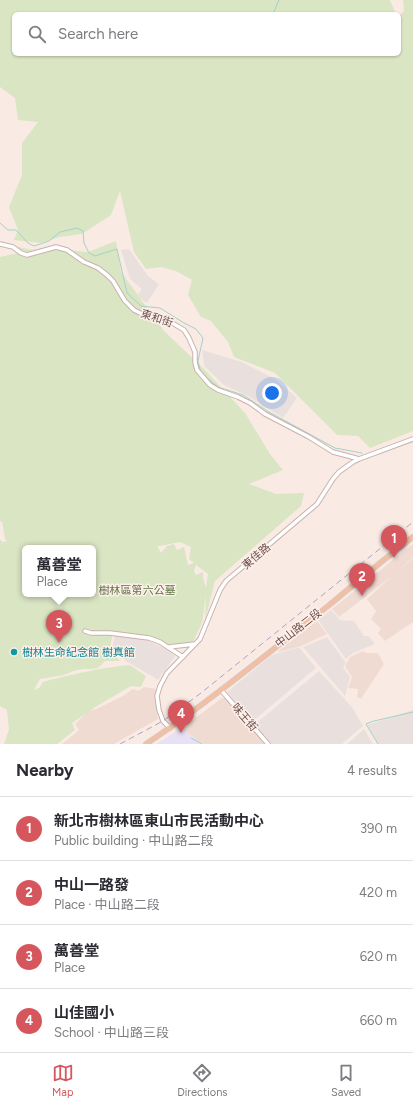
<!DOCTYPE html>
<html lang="en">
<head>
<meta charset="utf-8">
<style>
  :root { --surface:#fff; --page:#f2f2f3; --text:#2b2b33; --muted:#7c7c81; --line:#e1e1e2; --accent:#d5575d }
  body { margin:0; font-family:Figtree,"Noto Sans TC",sans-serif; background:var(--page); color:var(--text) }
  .you { position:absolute; left:272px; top:393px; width:14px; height:14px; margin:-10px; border:3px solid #fff; border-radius:50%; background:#1a73e8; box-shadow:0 0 0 6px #1a73e833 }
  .badge { display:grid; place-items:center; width:26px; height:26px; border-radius:50%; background:var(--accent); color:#fff; font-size:13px; font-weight:700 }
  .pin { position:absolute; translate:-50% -33px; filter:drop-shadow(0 1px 2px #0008) }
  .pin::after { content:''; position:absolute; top:21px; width:14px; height:12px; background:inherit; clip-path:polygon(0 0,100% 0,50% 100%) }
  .popup { position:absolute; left:22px; top:545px; width:74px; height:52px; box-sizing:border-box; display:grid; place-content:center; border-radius:6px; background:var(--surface); filter:drop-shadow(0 1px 3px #0005); font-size:13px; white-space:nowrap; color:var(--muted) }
  .popup b { font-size:15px; color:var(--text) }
  .popup::after { content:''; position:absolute; left:50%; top:100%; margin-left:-8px; border:8px solid transparent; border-top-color:var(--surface) }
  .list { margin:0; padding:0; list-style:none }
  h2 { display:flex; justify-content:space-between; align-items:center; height:52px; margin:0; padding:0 16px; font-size:17px }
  h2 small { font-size:13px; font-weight:400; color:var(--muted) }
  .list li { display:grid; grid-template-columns:26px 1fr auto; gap:12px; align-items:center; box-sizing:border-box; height:64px; padding:0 16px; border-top:1px solid var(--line) }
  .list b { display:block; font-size:15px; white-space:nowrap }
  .list p { margin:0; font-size:13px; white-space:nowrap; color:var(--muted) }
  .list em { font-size:13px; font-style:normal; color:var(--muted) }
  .icon { flex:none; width:22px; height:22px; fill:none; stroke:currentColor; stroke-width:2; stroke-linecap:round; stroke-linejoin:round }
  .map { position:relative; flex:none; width:413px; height:744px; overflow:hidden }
  .search { position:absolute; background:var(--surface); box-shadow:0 1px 3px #0004; left:12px; right:12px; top:12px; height:44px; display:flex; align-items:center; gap:10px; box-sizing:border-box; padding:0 14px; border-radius:6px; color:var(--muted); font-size:15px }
  .sheet { height:308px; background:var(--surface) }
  nav { display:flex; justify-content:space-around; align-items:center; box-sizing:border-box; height:56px; border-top:1px solid var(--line); background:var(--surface); font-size:11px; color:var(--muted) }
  nav a { display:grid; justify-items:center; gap:2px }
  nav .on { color:var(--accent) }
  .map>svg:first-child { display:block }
</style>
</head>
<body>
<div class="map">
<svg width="413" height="744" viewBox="0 0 413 744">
  <rect width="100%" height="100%" fill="#f9ebe4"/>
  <path fill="#f0dbd3" d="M413,544V557L399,570L413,558V622L385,641L378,633L381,629L371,619L376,611L367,599L392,576L339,617L332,609Z
    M317,621L327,634L301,646L279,652L278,651Z
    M363,651L366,653H378L384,664L361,699L357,697L358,689L348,688L352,677L345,666L350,657Z
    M144,687L157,689L156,710L158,719L114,744H62L79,730L75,724L88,711L96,709L123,696L133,689L138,691Z
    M222,698H226L265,744H204L199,742L182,728Z"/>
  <path fill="#e9e0de" d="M129,249L148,276L159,284L147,303L137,296L142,289L130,279L121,250Z
    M202,350L242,362L275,379L297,398L283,418L248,396L224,385L204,366Z
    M331,610L340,620L354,621L364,636H369L375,644L353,653L346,659L318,620Z
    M115,635L146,640L164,648L175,656L158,680L126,661L112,649Z
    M327,637L346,663L343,667L350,677L345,696L303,647Z
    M299,647L316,668L252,722L227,692L272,655Z
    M319,671L352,707L363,726L342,744H271L254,725Z
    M413,710V744H378L367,725Z
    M364,729L373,744H347Z"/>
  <path fill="#e8e1f5" d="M182,728L199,742L204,744H156Z"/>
  <path fill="#dae5c4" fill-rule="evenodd" d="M0,0H390L396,14H14V54H399V16L404,11L403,0H413V431L370,448L358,436L337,435L275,373L234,357L228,342L211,321L201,317L188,295L192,280L176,271L161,267L146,269L134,252L120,191L111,215L82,234L60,237L40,243L14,240L18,230L9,207L22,175V143L38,122L18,120L15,98L0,87Z
    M116,241L121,272L164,331L203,368L245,413L270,454L283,470L249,484L276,494L304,493L301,506L215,581L205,620L206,595L202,623L193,642L170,645L149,635H144L113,631L110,649L120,661H105L98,668L91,669H82L73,671L64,675L40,679L34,690L39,688L43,682C72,674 100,668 130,665L146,676L141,687L131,686L97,706L72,723L75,730L57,744H4L9,729L7,710L0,706V540L3,542L7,541L5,539L2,522L0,521V257L18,253L14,246L32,250L55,246L67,250L88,252ZM180,542L191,547L189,559L194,563L188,565L184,547L177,550L174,544L167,546L161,553L157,546H160ZM25,548H93V594H25ZM196,565L208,574L206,588L203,578V572L196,575L194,571Z"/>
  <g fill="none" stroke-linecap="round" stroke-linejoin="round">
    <path stroke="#a3d1cb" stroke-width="1" d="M273,14L279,0
      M0,223L8,230H16L28,243L34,246L49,241L60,232L77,228L83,231L84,243L89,253L95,256L117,249L127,293L141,306L160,308L184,323L196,329L203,338L198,361L200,370L208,379L218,387L243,395L269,412L335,448L362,453
      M191,738L202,744
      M378,744L366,724L374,721L413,712"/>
    <defs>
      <path id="minor" d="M0,244L13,247L21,253L27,255L56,247L67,250L84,262L89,264L98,268L107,275L113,281L125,301L134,310L146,316L169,321L184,330L189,338L195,352V362L197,370L210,385L218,390L238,397L250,403L265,414L309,437L333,452L352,457L359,459
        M85,631L91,633H110L149,638L160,642L183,657
        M169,647L195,644
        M221,690L268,744
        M170,728L163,721L159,710L157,696L160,686L167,673L200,639L220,590L226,581L317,504L333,479L339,472L353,462L359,459L413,439"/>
      <path id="major" d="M146,744C209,702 268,653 328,606C356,583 384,559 413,537"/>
    </defs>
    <use href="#minor" stroke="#c8b2ac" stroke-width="5.5"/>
    <use href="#major" stroke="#d4caca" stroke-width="6"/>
    <use href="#minor" stroke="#fff" stroke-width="3.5"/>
    <use href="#major" stroke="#f1bfa4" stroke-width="4.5"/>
    <path stroke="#aca4c1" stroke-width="1" stroke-dasharray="6 4" stroke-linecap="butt" d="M120,744L163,721L201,693L413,522"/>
  </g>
  <circle fill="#0f9aa8" stroke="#fdf0ea" stroke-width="1.5" cx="14" cy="652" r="4"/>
  <g text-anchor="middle" stroke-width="3" stroke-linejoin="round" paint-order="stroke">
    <g font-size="11" fill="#6e504d" stroke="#fdf0ea">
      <text transform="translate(157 318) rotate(19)" y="4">東和街</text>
      <text transform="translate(256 556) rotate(-40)" y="4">東佳路</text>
      <text transform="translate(298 628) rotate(-38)" y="4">中山路二段</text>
      <text transform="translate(245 717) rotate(49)" y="4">味王街</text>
    </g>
    <g font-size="11" fill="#5f7346" stroke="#fdf0ea">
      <text x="137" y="594">樹林區第六公墓</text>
    </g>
    <g font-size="11" fill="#0d838f" stroke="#fdf0ea" text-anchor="start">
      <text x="22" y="656">樹林生命紀念館 樹真館</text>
    </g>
  </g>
</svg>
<div class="you"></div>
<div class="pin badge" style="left:394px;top:558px">1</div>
<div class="pin badge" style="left:362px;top:596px">2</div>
<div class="pin badge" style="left:59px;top:643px">3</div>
<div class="popup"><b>萬善堂</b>Place</div>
<div class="pin badge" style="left:181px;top:733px">4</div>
<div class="search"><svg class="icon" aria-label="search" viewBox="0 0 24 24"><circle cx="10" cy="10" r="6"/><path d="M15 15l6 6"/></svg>Search here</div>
</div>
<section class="sheet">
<h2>Nearby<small>4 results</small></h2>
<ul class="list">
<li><span class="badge">1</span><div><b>新北市樹林區東山市民活動中心</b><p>Public building · 中山路二段</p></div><em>390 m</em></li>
<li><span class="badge">2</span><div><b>中山一路發</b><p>Place · 中山路二段</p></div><em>420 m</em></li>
<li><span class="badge">3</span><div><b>萬善堂</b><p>Place</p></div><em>620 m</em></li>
<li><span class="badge">4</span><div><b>山佳國小</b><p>School · 中山路三段</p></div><em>660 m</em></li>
</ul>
</section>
<nav>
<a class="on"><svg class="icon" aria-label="map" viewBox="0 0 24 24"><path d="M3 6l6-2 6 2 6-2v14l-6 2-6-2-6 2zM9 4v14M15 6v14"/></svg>Map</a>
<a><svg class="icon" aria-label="directions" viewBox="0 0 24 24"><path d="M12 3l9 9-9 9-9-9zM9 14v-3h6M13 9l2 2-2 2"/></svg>Directions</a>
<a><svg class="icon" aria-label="saved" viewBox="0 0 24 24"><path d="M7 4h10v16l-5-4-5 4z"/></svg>Saved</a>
</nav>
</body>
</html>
